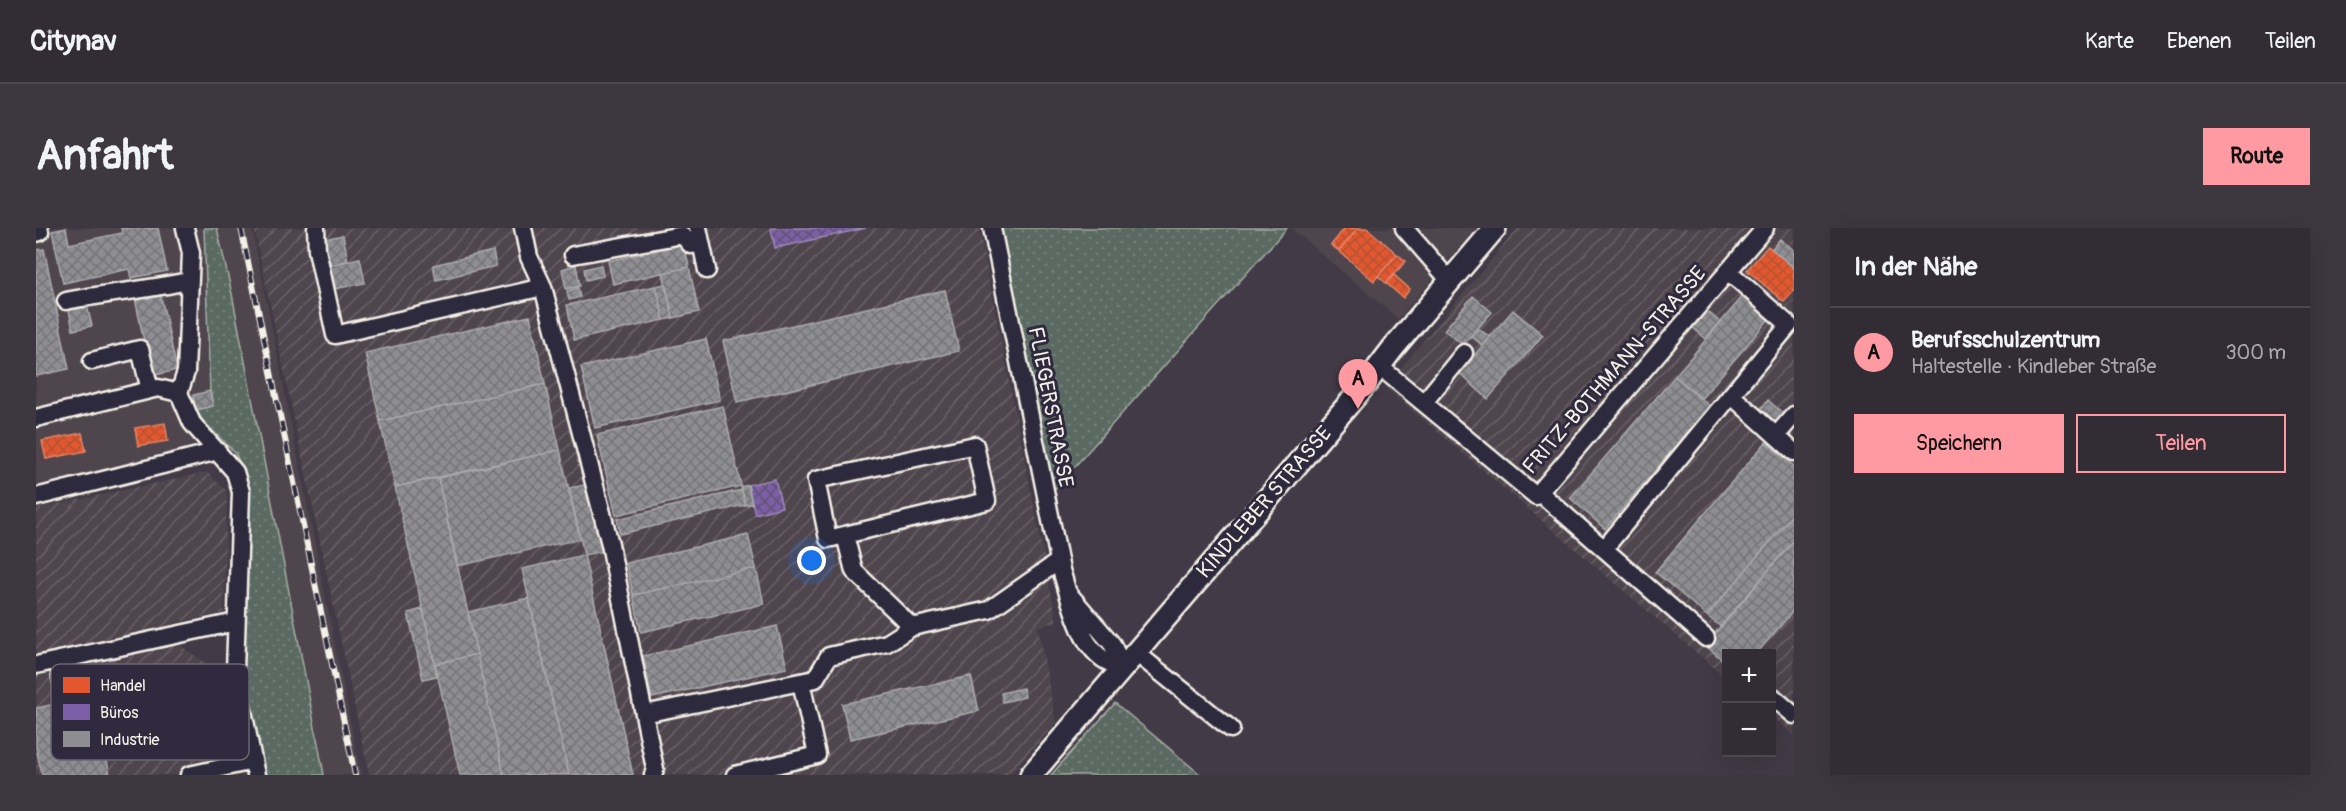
<!DOCTYPE html>
<html lang="de">
<head>
<meta charset="utf-8">
<style>
  :root { --surface:#322c34; --page:#3d3840; --text:#f1f3f6; --muted:#a8a7ac; --line:#4d484f; --accent:#ff9aa2 }
  body { margin:0; font-family:Pangolin,sans-serif; background:var(--page); color:var(--text) }
  .controls { position:absolute; right:18px; bottom:18px; display:grid; overflow:hidden; border-radius:0px; box-shadow:0 6px 24px #0002 }
  .controls button { width:54px; height:54px; display:grid; place-items:center; padding:0; border:0; border-bottom:2px solid var(--line); background:var(--surface); color:var(--text); font:30px sans-serif }
  .you { position:absolute; left:776px; top:333px; width:21px; height:21px; margin:-15px; border:4px solid #fff; border-radius:50%; background:#1a73e8; box-shadow:0 0 0 9px #1a73e833 }
  .badge { display:grid; place-items:center; width:39px; height:39px; border-radius:50%; background:var(--accent); color:#111; font-size:20px; font-weight:700 }
  .pin { position:absolute; translate:-50% -50px; filter:drop-shadow(0 2px 3px #0008) }
  .pin::after { content:''; position:absolute; top:32px; width:21px; height:18px; background:inherit; clip-path:polygon(0 0,100% 0,50% 100%) }
  .list { margin:0; padding:0; list-style:none }
  h2 { display:flex; justify-content:space-between; align-items:center; height:78px; margin:0; padding:0 24px; font-size:26px }
  h2 small { font-size:20px; font-weight:400; color:var(--muted) }
  .list li { display:grid; grid-template-columns:39px 1fr auto; gap:18px; align-items:center; box-sizing:border-box; height:90px; padding:0 24px; border-top:2px solid var(--line) }
  .list b { display:block; font-size:22px; white-space:nowrap }
  .list p { margin:0; font-size:20px; white-space:nowrap; color:var(--muted) }
  .list em { font-size:20px; font-style:normal; color:var(--muted) }
  .actions { display:flex; gap:12px; padding:18px 24px }
  .actions a { flex:1; padding:14px 0; border:2px solid var(--accent); border-radius:0px; text-align:center; font-size:21px; color:var(--accent) }
  .actions .main { background:var(--accent); color:#111 }
  .map { position:relative; flex:none; width:1758px; height:547px; overflow:hidden; border-radius:0px }
  header { display:flex; align-items:center; gap:36px; box-sizing:border-box; height:84px; padding:0 30px; background:var(--surface); border-bottom:2px solid var(--line) }
  header strong { font-size:28px }
  nav { display:flex; gap:33px; margin-inline-start:auto; font-size:21px }
  .intro { display:flex; align-items:center; justify-content:space-between; box-sizing:border-box; height:144px; padding:0 36px }
  h1 { margin:0; font-size:42px }
  .button { padding:15px 27px; border-radius:0px; background:var(--accent); color:#111; font-size:21px; font-weight:700 }
  main { display:flex; gap:36px; padding:0 36px }
  aside { flex:1; background:var(--surface); border-radius:0px; box-shadow:0 6px 24px #0002 }
  .map>svg:first-child { display:block }
</style>
</head>
<body>
<header>
<strong>Citynav</strong>
<nav><a>Karte</a><a>Ebenen</a><a>Teilen</a></nav>
</header>
<div class="intro"><h1>Anfahrt</h1><a class="button">Route</a></div>
<main>
<div class="map">
<svg width="1758" height="547" viewBox="0 0 1758 547">
  <defs>
    <pattern id="industrial-furrows" width="10" height="10" patternUnits="userSpaceOnUse" patternTransform="scale(1.5)"><rect width="10" height="10" fill="#4f454d"/><path d="M-1 1l2-2M0 10L10 0M9 11l2-2" fill="none" stroke="#696067"/></pattern>
    <pattern id="green-dots" width="8" height="8" patternUnits="userSpaceOnUse" patternTransform="scale(1.5)"><rect width="8" height="8" fill="#5a6b64"/><path d="M2 2h.1M6 6h.1" fill="none" stroke="#72817a" stroke-width="1.8" stroke-linecap="round"/></pattern>
    <pattern id="shops-cross-hatch" width="8" height="8" patternUnits="userSpaceOnUse" patternTransform="scale(1.5)"><rect width="8" height="8" fill="#e4572e"/><path d="M0 0l8 8M0 8l8-8" fill="none" stroke="#ae5236"/></pattern>
    <pattern id="offices-cross-hatch" width="8" height="8" patternUnits="userSpaceOnUse" patternTransform="scale(1.5)"><rect width="8" height="8" fill="#7b5ea7"/><path d="M0 0l8 8M0 8l8-8" fill="none" stroke="#605272"/></pattern>
    <pattern id="industry-cross-hatch" width="8" height="8" patternUnits="userSpaceOnUse" patternTransform="scale(1.5)"><rect width="8" height="8" fill="#8d8d92"/><path d="M0 0l8 8M0 8l8-8" fill="none" stroke="#757577"/></pattern>
  </defs>
  <rect width="100%" height="100%" fill="#423a46"/>
  <filter id="ink" filterUnits="userSpaceOnUse"><feTurbulence type="fractalNoise" baseFrequency=".0167" numOctaves="2"/><feDisplacementMap in="SourceGraphic" scale="12" xChannelSelector="R" yChannelSelector="G"/><feConvolveMatrix kernelMatrix="1 2 1 2 8 2 1 2 1" color-interpolation-filters="sRGB"/></filter>
  <g filter="url(#ink)">
    <path fill="#4f454d" d="M0,0H168L176,186L154,222L0,257Z
      M181,0H216L325,547H288Z
      M1255,0H1440L1362,91Z"/>
    <path fill="url(#industrial-furrows)" d="M218,0H943L1021,394L1002,399L1020,494L974,547H333Z
      M1482,0H1758V507L1736,488V425H1690V450L1349,159Z
      M171,244L191,263L188,385L137,395L141,415L175,439L199,547H0V266L4,280Z"/>
    <path fill="url(#green-dots)" stroke="#a7aea6" stroke-width="1.5" d="M168,0H181L196,66L288,547H227L206,433L212,273L209,245L199,225L166,192L160,182L177,178L174,163Z
      M964,0H1251L1017,263Z
      M1079,475L1165,547H1015Z"/>
    <path fill="url(#shops-cross-hatch)" stroke="#e98566" stroke-width="1.5" d="M1309,0H1322L1303,23L1295,17Z
      M1322,0H1331L1361,26L1338,53L1303,23Z
      M1732,18L1758,40V63L1748,74L1711,42Z
      M1361,26L1370,33L1350,55L1342,48Z
      M1358,47L1374,61L1367,70L1350,55Z
      M129,195L132,213L102,218L99,200Z
      M46,205L50,223L10,231L6,213Z"/>
    <path fill="url(#offices-cross-hatch)" stroke="#9f8aba" stroke-width="1.5" d="M735,0H830L739,20Z
      M739,251L746,279L719,286L712,257Z"/>
    <path fill="url(#industry-cross-hatch)" stroke="#acabac" stroke-width="1.5" d="M30,0L33,16L86,5L85,0H122L131,43L95,50L93,41L27,55L16,3Z
      M307,7L312,33L293,37L288,11Z
      M1744,11L1758,22V40L1736,21Z
      M648,16L653,39L577,56L572,33Z
      M8,21L33,141L0,148V22Z
      M457,23L460,38L400,52L397,37Z
      M324,30L329,55L298,61L293,37Z
      M540,37L544,58L530,61L526,41Z
      M565,37L567,48L550,52L548,41Z
      M653,39L663,84L637,90L627,45Z
      M629,56L637,90L628,92L620,58Z
      M620,58L628,92L538,112L531,77Z
      M542,60L544,69L533,72L531,63Z
      M909,62L923,123L701,174L687,113Z
      M124,64L141,142L115,148L99,70Z
      M1437,68L1456,84L1427,117L1408,102Z
      M1707,68L1733,91L1665,171L1639,148Z
      M51,78L56,98L37,102L33,82Z
      M1477,82L1507,107L1452,171L1423,145Z
      M1670,82L1684,94L1670,111L1656,99Z
      M494,88L509,156L344,193L329,125Z
      M1442,100L1454,109L1447,118L1435,108Z
      M670,111L684,172L559,200L545,139Z
      M1639,148L1674,178L1569,301L1534,270Z
      M509,156L524,222L359,259L344,193Z
      M174,163L177,178L160,182L157,167Z
      M1732,172L1751,189L1742,199L1723,183Z
      M687,178L705,258L580,287L561,207Z
      M1730,214L1758,238V285L1671,388L1619,344Z
      M524,222L544,311L421,338L402,250Z
      M402,250L441,426L399,436L359,259Z
      M554,256L569,323L548,327L533,260Z
      M712,257L716,276L709,277L705,259Z
      M706,262L709,277L584,306L581,291Z
      M1758,285V312L1685,399L1671,388Z
      M712,307L720,340L597,367L590,335Z
      M1758,312V382L1721,425H1690V435L1669,417Z
      M548,327L597,547H533L486,341Z
      M720,340L728,376L605,404L597,367Z
      M493,370L533,547H468L441,426L432,384Z
      M387,381L401,448L387,451L372,385Z
      M741,398L751,440L616,470L607,428Z
      M441,426L468,547H424L399,436Z
      M935,448L943,483L814,511L806,476Z
      M987,460L989,469L967,474L965,465Z
      M57,468L74,547H6L0,520V480Z"/>
    <g fill="none" stroke-linecap="round" stroke-linejoin="round">
      <defs>
        <path id="minor" d="M149,0L155,25L150,144L143,165L156,195L199,244L205,264L199,443L220,547
          M280,0L281,22L299,107L507,59
          M487,0L493,29L507,59L574,316L619,541L617,547
          M662,0L671,42
          M956,0L1025,342C1036,375 1044,433 1087,439L1076,416L1033,366
          M1368,0L1414,53
          M0,5L4,4L3,0
          M537,27L646,7L655,17L665,15
          M30,73C71,65 111,62 152,53
          M56,133L104,121L114,162
          M1343,138L1500,268L1729,0
          M1695,167L1758,224
          M1389,173L1428,125
          M0,190L122,160L143,165
          M1740,208L1758,187
          M939,217L951,273L792,311L780,252Z
          M1503,264L1670,410
          M0,269L182,223
          M809,307L818,343L876,399
          M1568,321L1753,97L1692,43
          M1099,424L1195,501
          M22,432L28,465
          M0,437L200,394
          M1736,468L1758,487
          M608,486L779,451L793,428L851,415L876,399L953,382L1023,333
          M153,547L217,533
          M699,547L781,527L765,454"/>
        <path id="major" d="M995,547L1329,157L1358,119L1459,0"/>
      </defs>
      <use href="#minor" stroke="#f4f1e8" stroke-width="21"/>
      <use href="#major" stroke="#f4f1e8" stroke-width="26"/>
      <use href="#minor" stroke="#2f2a3d" stroke-width="16"/>
      <use href="#major" stroke="#2f2a3d" stroke-width="21"/>
      <defs>
        <path id="rail" d="M205,0L319,547"/>
      </defs>
      <use href="#rail" stroke="#f4f1e8" stroke-width="6"/>
      <use href="#rail" stroke="#2f2a3d" stroke-width="4" stroke-dasharray="11" stroke-linecap="butt"/>
    </g>
  </g>
  <g text-anchor="middle" stroke-width="6" stroke-linejoin="round" paint-order="stroke">
    <g font-size="21" fill="#f4f1e8" stroke="#2f2a3d">
      <text transform="translate(1578 142) rotate(-49)" y="7">FRITZ-BOTHMANN-STRASSE</text>
      <text transform="translate(1015 179) rotate(79)" y="7">FLIEGERSTRASSE</text>
      <text transform="translate(1228 274) rotate(-49)" y="7">KINDLEBER STRASSE</text>
    </g>
  </g>
  <rect x="15" y="436" width="198" height="96" rx="9" fill="#2f2a3d" stroke="#6a6670" stroke-width="1.5"/>
  <rect x="27" y="449" width="27" height="16" fill="#e4572e"/>
  <rect x="27" y="476" width="27" height="16" fill="#7b5ea7"/>
  <rect x="27" y="503" width="27" height="16" fill="#8d8d92"/>
  <g font-size="16" fill="#f4f1e8">
    <text x="64" y="463">Handel</text>
    <text x="64" y="490">Büros</text>
    <text x="64" y="517">Industrie</text>
  </g>
</svg>
<div class="controls">
<button>+</button>
<button>−</button>
</div>
<div class="you"></div>
<div class="pin badge" style="left:1322px;top:181px">A</div>
</div>
<aside>
<h2>In der Nähe<small></small></h2>
<ul class="list">
<li><span class="badge">A</span><div><b>Berufsschulzentrum</b><p>Haltestelle · Kindleber Straße</p></div><em>300 m</em></li>
</ul>
<div class="actions"><a class="main">Speichern</a><a>Teilen</a></div>
</aside>
</main>
</body>
</html>
